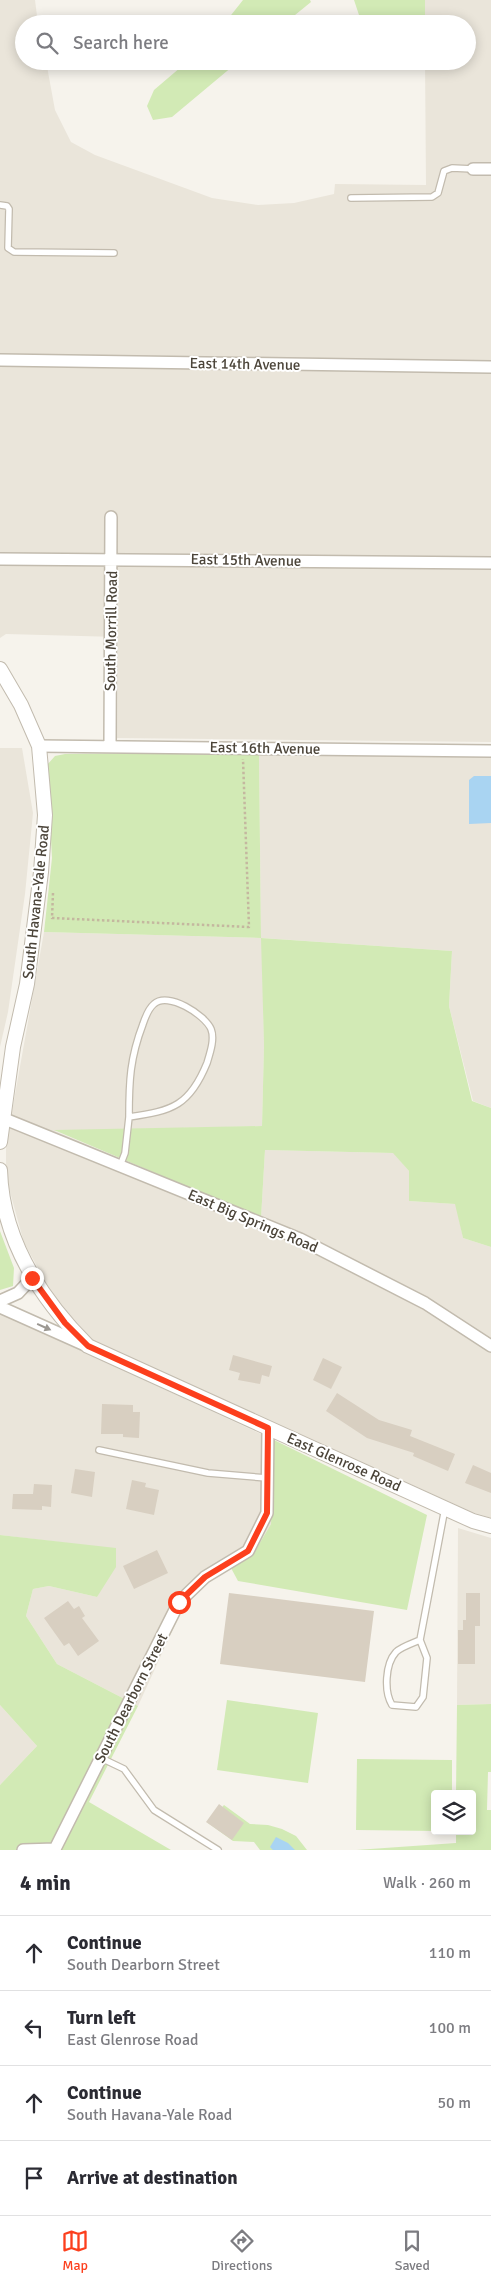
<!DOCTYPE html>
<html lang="en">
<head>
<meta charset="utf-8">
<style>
  :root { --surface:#fff; --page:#f7f7f7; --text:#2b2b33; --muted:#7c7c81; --line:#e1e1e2; --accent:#fc3f1d }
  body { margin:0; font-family:Signika,sans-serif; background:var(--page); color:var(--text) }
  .controls { position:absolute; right:15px; bottom:15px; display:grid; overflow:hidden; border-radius:5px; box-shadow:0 2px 12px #0003 }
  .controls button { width:45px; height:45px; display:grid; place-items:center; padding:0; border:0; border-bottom:1px solid var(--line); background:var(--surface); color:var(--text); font:25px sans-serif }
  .stop { position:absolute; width:15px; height:15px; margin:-11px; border:4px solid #fc3f1d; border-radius:50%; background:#fff }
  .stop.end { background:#fc3f1d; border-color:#fff; box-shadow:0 1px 5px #0008 }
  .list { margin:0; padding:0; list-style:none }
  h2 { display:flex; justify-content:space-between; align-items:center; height:65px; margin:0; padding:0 20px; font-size:21px }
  h2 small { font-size:16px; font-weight:400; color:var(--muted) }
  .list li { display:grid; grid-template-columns:32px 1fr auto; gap:15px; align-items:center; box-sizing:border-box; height:75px; padding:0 20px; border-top:1px solid var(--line) }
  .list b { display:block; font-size:19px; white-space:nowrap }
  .list p { margin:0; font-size:16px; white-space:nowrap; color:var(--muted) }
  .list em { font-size:16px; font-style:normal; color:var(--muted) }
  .icon { flex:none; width:28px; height:28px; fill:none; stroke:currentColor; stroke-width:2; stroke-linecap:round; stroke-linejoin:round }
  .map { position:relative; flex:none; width:491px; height:1850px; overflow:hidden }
  .search { position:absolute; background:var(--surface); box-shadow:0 2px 12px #0003; left:15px; right:15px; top:15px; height:55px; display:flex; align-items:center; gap:12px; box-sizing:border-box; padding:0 18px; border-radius:28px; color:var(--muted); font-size:19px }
  .sheet { height:365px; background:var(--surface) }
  nav { display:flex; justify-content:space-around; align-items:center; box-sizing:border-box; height:70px; border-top:1px solid var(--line); background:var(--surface); font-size:14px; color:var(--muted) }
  nav a { display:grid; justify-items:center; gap:2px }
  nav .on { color:var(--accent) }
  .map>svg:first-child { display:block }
</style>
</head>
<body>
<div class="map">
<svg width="491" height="1850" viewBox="0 0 491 1850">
  <rect width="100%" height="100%" fill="#f6f3ec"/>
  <path fill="#eae5da" d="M0,0H35L38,24H24V61H46L55,110L71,142L95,155L212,198L258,205L294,203L334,194L335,184L426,185L425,61H467V24H425V0H491V742L117,738L118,637L6,634L0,638Z
    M0,748H22L33,813L25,894L8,1012L0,1047Z
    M259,755L491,757V1108L473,1101L449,1006L452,951L262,938L264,1045L262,1126L55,1131L261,1217L265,1150L394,1153L409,1171V1201L456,1204L463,1238L491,1247V1518L472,1512L92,1340L53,1295L24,1243L6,1177V1145L44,932L261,938Z
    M0,1313L274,1440L271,1524L252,1556L207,1583L185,1603L138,1706L57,1664L26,1616L33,1589L49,1586L97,1597L116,1549L0,1535Z
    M458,1528L491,1538V1704L457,1705Z
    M0,1705L37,1746L0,1785Z"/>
  <path fill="#d2eab5" d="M243,0H310L311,2L284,24H224Z
    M354,0H425V24H362Z
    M188,61H239L172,117L153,120L147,106L154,90Z
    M374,61H410L398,70Z
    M154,753L259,755L261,938L452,951L449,1006L472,1101L491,1108V1247L463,1238L455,1204L409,1201V1171L393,1153L265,1150L261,1218L54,1130L262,1126L264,1045L261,938L44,932L52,858L47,765L55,756L65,754Z
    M0,1231L14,1268L13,1286L0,1290Z
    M274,1440L427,1515L407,1610L238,1581L231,1568L252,1556L271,1524Z
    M0,1535L116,1548V1567L97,1597L49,1586L33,1589L26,1616L57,1664L138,1706L89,1802L171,1850H0V1785L37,1746L0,1705Z
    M227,1700L318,1713L308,1783L217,1770Z
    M491,1704V1772H488L487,1810H491V1850H356L456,1843V1831H472V1794H456L457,1705Z
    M357,1759L452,1760V1794H435V1831L356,1830Z
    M224,1805L250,1824L268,1825L282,1829L296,1836L307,1850H260L254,1842L233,1841L208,1823Z"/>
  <path fill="#a9d4f2" d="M474,776H491V823L469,824V780Z
    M276,1837L288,1843L295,1850H273L270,1847Z"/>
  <path fill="#d8cfc1" d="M233,1355L272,1366L269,1377L262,1375L260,1384L238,1380L240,1373L229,1370Z
    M323,1358L342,1367L331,1389L313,1380Z
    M337,1393L379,1420L412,1430L410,1436L455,1454L448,1471L413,1456L414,1453L367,1438L326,1411Z
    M102,1404L133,1405V1412H140L139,1438L123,1437V1434H101Z
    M473,1465L491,1473V1493L465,1483Z
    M75,1469L95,1472L92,1497L71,1493Z
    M132,1480L146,1483L145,1487L159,1490L154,1515L126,1509Z
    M34,1484L52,1485L51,1507L42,1506V1510L12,1509L13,1494H33Z
    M157,1550L168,1573L134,1589L123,1566Z
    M229,1593L374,1611L365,1682L220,1664Z
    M466,1593H480V1626H475V1664H458V1630H463V1620H466Z
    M68,1601L74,1609L79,1606L85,1616L82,1618L99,1641L78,1656L69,1643L64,1646L44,1618Z
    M219,1804L244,1823L232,1840L206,1822Z"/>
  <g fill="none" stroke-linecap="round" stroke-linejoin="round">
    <defs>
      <path id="service" d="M351,198L432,197L438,193L444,171L452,168L473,169
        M0,205L7,206L9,209L8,248L14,252L114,253
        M120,1166L125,1153L129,1117C173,1111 190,1105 207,1063C210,1053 215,1039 211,1029C205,1015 168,991 154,1004C149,1008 145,1018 143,1024C130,1058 129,1081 129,1117
        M99,1450L208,1473L267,1478
        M420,1640C413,1643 401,1647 396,1652C385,1664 384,1692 392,1705L416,1707L423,1697L427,1658L420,1640L445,1508
        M101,1758L124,1769L154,1810L218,1850"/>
      <path id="minor" d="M473,169H491
        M0,360L491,367
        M0,559L491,563
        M39,746L491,751
        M110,746L111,517
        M0,1117L300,1239L425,1303L491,1346
        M0,1301L18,1293L32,1278
        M0,1307L85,1345
        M23,1850L55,1849L179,1602L205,1577L248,1551L267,1513L268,1428"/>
      <path id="tertiary" d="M0,669L21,705L39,746L45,815L41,872L27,984L13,1047L0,1142
        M0,1170C2,1239 41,1299 88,1346L473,1521L491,1526"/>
    </defs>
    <use href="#service" stroke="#c2bbae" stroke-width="8"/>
    <use href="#minor" stroke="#c2bbae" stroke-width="14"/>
    <use href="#tertiary" stroke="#c2bbae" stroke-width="16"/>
    <path stroke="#c4b79f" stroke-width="2.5" stroke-dasharray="2.5 2.5" stroke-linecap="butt" d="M53,893L52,918L249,927L243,759"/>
    <use href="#service" stroke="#fff" stroke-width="5.5"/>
    <use href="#minor" stroke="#fff" stroke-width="11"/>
    <use href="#tertiary" stroke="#fff" stroke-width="14"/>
  </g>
  <defs><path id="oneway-solid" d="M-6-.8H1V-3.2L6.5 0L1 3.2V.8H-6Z" transform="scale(1.25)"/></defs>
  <use fill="#9c9892" href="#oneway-solid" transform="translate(44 1327) rotate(24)"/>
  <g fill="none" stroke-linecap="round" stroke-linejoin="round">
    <path stroke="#fc3f1d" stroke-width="6" d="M32,1278L65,1323L88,1346L268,1428L267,1513L248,1551L205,1577L179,1602"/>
  </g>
  <g text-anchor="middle" stroke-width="4" stroke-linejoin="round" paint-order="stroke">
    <g font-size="15" fill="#4b4439" stroke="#fff">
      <text transform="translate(245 364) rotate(1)" y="5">East 14th Avenue</text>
      <text transform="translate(246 560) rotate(1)" y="5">East 15th Avenue</text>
      <text transform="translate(111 631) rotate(-89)" y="5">South Morrill Road</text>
      <text transform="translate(265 748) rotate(1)" y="5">East 16th Avenue</text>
      <text transform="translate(36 902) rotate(-84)" y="5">South Havana-Yale Road</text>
      <text transform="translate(253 1221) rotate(23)" y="5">East Big Springs Road</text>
      <text transform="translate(344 1462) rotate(24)" y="5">East Glenrose Road</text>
      <text transform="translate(131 1698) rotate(-63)" y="5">South Dearborn Street</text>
    </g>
  </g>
</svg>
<div class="controls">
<button><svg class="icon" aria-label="layers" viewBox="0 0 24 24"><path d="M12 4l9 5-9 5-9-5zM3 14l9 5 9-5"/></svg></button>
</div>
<div class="stop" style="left:179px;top:1602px"></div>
<div class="stop end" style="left:32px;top:1278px"></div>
<div class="search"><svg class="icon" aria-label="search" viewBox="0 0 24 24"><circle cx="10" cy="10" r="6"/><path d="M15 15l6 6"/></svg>Search here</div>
</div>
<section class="sheet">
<h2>4 min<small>Walk · 260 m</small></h2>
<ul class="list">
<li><svg class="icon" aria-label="ahead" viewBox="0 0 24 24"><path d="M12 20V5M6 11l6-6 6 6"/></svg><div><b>Continue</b><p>South Dearborn Street</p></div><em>110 m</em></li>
<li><svg class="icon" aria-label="left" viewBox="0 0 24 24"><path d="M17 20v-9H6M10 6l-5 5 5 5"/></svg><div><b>Turn left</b><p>East Glenrose Road</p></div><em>100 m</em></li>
<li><svg class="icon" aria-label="ahead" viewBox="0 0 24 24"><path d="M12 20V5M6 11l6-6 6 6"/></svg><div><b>Continue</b><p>South Havana-Yale Road</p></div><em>50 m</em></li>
<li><svg class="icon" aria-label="arrive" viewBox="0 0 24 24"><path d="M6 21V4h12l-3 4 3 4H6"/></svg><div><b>Arrive at destination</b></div></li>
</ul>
</section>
<nav>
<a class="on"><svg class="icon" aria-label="map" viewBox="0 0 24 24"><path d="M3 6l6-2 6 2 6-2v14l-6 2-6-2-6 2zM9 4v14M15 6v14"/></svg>Map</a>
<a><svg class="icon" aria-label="directions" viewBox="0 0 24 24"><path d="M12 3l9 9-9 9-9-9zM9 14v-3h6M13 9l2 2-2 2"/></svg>Directions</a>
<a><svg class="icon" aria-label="saved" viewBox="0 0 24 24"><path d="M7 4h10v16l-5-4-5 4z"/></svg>Saved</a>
</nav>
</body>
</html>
